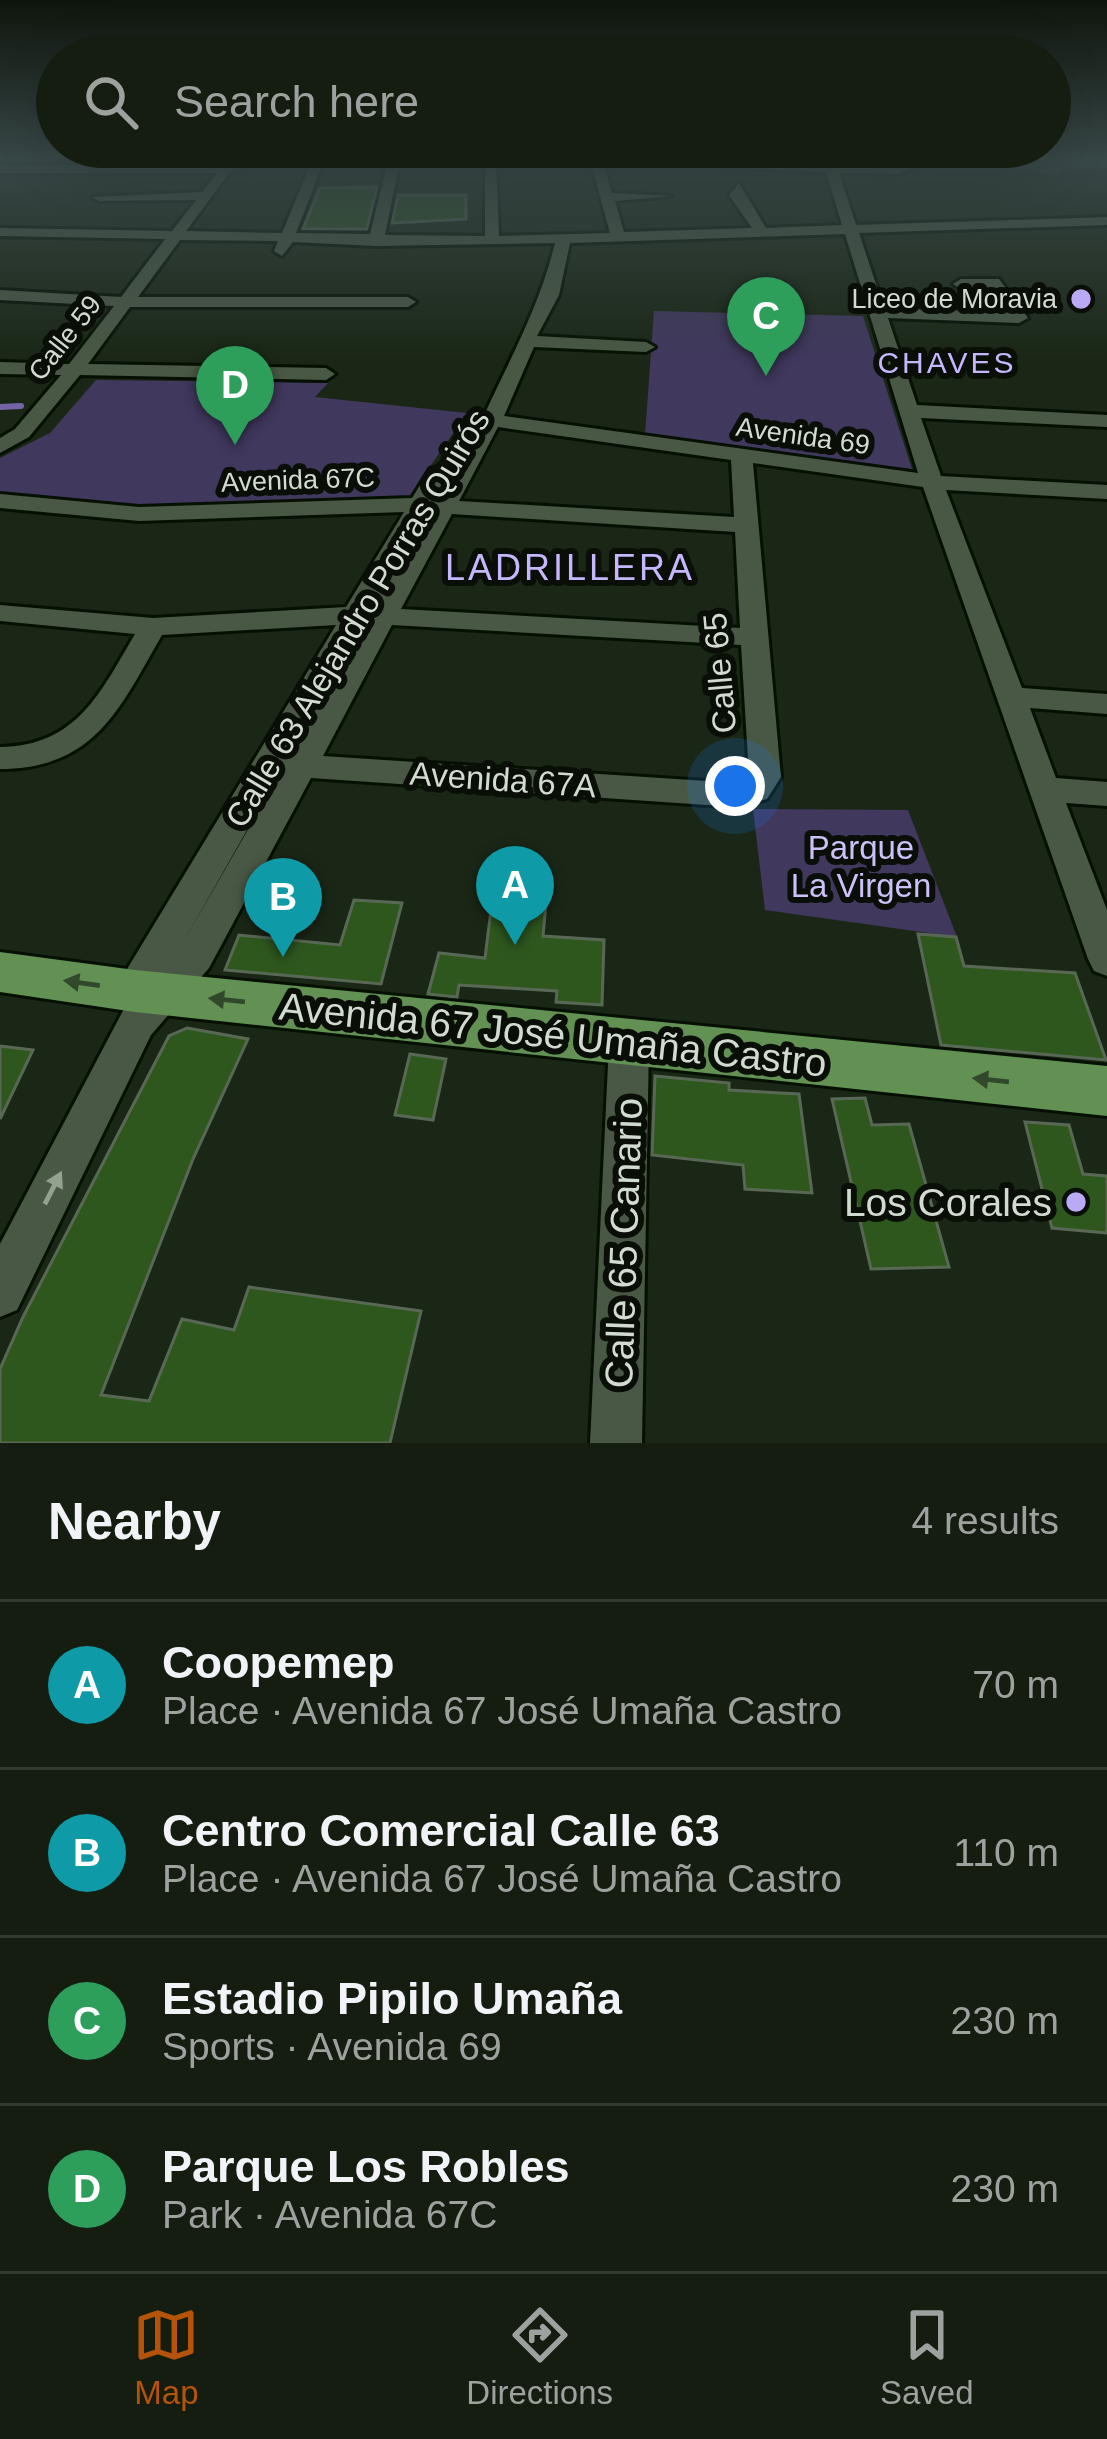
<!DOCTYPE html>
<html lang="en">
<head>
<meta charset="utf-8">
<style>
  :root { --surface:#141d10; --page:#1d2619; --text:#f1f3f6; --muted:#9da29f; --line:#333b30; --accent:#b45309 }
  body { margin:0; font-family:Arial,sans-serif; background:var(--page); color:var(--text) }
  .you { position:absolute; left:735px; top:786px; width:42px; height:42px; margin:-30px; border:9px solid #fff; border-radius:50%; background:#1a73e8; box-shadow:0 0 0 18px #1a73e833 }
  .badge { display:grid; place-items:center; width:78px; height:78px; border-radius:50%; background:var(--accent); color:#fff; font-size:39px; font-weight:700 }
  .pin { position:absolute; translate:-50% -99px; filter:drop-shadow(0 3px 6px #0008) }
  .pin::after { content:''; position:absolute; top:63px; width:42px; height:36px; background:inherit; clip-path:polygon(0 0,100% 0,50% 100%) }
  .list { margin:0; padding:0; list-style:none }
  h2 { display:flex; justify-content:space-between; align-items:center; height:156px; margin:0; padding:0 48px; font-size:51px }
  h2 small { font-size:39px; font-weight:400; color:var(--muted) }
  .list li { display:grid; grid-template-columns:78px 1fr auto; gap:36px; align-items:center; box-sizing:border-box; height:168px; padding:0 48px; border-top:3px solid var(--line) }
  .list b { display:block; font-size:45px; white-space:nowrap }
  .list p { margin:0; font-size:39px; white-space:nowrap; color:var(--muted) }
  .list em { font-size:39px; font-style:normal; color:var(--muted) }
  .icon { flex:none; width:66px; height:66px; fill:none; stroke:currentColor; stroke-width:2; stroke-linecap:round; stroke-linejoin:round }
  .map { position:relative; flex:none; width:1107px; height:1443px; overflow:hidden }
  .search { position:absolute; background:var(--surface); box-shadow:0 12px 48px #0002; left:36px; right:36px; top:36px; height:132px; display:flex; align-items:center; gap:30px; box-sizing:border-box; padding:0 42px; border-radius:66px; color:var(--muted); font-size:45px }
  .sheet { height:828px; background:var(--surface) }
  nav { display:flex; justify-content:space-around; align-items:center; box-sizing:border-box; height:168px; border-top:3px solid var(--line); background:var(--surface); font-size:33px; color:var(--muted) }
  nav a { display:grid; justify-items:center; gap:6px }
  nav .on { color:var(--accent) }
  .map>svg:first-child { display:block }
</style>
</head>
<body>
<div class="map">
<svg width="1107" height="1443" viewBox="0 0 1107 1443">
  <rect width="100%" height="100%" fill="#1a2716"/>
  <path fill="#40385d" d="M1015,159H1107V168L1061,169L1059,175L1005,169L931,172L951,161L1020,163Z
    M654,311L863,316L912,469L645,435Z
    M96,380L328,383L315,397L467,413L409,497L150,506L0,492V458L50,433Z
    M753,809L908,810L957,937L765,910Z"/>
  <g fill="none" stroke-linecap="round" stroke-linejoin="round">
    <path stroke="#7365a4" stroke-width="6" d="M0,407L21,406"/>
  </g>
  <path fill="#2e571e" stroke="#596854" stroke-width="3" d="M377,187L367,229H303L320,188Z
    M398,195H466V219L392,223Z
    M494,886L518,887L517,902L546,903L543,936L604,940L602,1005L556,1002L557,991L459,985L457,997L428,994L439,953L485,958Z
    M354,900L402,903L381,984L225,970L239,935L340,945Z
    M918,934L956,937L964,966L1075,973L1106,1060L941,1045Z
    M187,1028L248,1039L193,1159L101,1395L149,1401L182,1319L234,1330L249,1287L421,1311L390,1443H0V1369L23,1317L169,1036Z
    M0,1046L33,1050L0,1119Z
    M410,1054L446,1059L433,1120L395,1115Z
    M655,1076L729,1083V1090L799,1094L812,1193L745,1189L743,1165L652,1155Z
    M865,1098L872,1125L909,1124L949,1267L871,1269L832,1099Z
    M1025,1122L1069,1125L1083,1174L1107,1176V1233L1052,1228Z"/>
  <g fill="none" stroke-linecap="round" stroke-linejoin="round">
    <defs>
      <path id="minor" d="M250,159H269L230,172L186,231L282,233L311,163L317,159L323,163L296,233L370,234L387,166L393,162L399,166L385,235L485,236V159L496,160L499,236L610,233L591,163L597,159L661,162L604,167L612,193L672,196L615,201L624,232L752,228L729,195L739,183L766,228L842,225L826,172L706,166L700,162L704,159L787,165L771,159L877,168L939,159L897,174L839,173L856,225L1107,217V225L859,233L884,308L1007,312L994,289H961L953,284L961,279H999L1028,318L1019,323L888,318L917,405L1107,415V427L921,418L941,476L1107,485V499L946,490L1022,688L1107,694V714L1030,708L1056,778L1107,782V806L1066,803L1107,910V976L1094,971L1088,959L923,487L753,463L781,777L767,799L737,807L311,778L209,968L151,1035L17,1310L0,1317V1244L126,1005L116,991L121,979L336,625L162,635C120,708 95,769 0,769V747C77,746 100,693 135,634L0,621V605L153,618L346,607L404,512L139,521L0,508V494L139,507L412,498L430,469L438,467L449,474L437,499L479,425L466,418L485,413C511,357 540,305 555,243L376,246L293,242L282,256L274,251L278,241L180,240L138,297H408L416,302L408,307H130L88,364L326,368L335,374L326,380L80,375L29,437L0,453V438L15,429L61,375L0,374V362L69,364L114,306L0,300V290L121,297L165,239L0,236V228L172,231L196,200L99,201L92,197L202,192L217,173H0V165H226ZM845,234L918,473L504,416L534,347L646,352L655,347L646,342L537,336L559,295L570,243ZM498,427L731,460L734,517L459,501ZM427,513H429L373,607ZM452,514L735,532L740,628L401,609ZM364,624H366L290,754ZM392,625L741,645L749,775L737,783L323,756ZM279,774H280L181,946Z
        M629,1024L643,1030L649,1043L642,1443H590L609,1043L615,1030Z"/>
      <path id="major" d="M0,952L135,970L1107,1066V1116L135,1012L0,992Z"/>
    </defs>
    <use href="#minor" stroke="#051002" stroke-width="6"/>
    <use href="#major" stroke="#051002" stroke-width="6"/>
    <use href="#minor" fill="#495844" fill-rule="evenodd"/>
    <use href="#major" fill="#639154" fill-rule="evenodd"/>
  </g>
  <defs><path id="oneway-solid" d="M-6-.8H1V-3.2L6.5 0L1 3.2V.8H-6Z" transform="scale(3)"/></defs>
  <g fill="#31492a">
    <use href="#oneway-solid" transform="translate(82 983) rotate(-172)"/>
    <use href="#oneway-solid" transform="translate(227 1000) rotate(-174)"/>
    <use href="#oneway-solid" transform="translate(991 1080) rotate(-174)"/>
  </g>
  <use fill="#94a090" href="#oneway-solid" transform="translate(53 1188) rotate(-63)"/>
  <linearGradient id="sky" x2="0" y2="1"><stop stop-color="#0e150c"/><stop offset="0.44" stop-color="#384747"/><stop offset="1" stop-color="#384747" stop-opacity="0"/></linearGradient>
  <rect width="1107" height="361" fill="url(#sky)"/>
  <g fill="#baaaf6" stroke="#090e07" stroke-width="4.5">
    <circle cx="1081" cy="299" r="12"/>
    <circle cx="1076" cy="1202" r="12"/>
  </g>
  <g text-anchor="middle" stroke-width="12" stroke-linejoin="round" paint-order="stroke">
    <g font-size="27" fill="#d2dbcf" stroke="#090e07" text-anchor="end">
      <text x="1057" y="308">Liceo de Moravia</text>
    </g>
    <g font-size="27" fill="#d2dbcf" stroke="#090e07">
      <text transform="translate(65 338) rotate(-52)" y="9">Calle 59</text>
      <text transform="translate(803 436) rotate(8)" y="9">Avenida 69</text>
      <text transform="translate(298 480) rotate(-2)" y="9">Avenida 67C</text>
    </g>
    <g font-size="30" letter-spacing="3" fill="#c5b7fe" stroke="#090e07">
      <text x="947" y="373">CHAVES</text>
    </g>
    <g font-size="33" fill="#d2dbcf" stroke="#090e07">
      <text transform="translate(357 618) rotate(-59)" y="12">Calle 63 Alejandro Porras Quirós</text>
      <text transform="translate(719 673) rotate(-95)" y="12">Calle 65</text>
      <text transform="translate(503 779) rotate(4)" y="12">Avenida 67A</text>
    </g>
    <g font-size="33" fill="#cbc0f7" stroke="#090e07">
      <text x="861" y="859">Parque<tspan x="861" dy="38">La Virgen</tspan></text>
    </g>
    <g font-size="36" letter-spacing="3" fill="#c5b7fe" stroke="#090e07">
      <text x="570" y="580">LADRILLERA</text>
    </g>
    <g font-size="39" fill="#d2dbcf" stroke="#090e07">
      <text transform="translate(553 1034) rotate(6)" y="14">Avenida 67 José Umaña Castro</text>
      <text transform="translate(623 1243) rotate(-88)" y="14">Calle 65 Canario</text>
    </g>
    <g font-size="39" fill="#d2dbcf" stroke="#090e07" text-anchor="end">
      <text x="1052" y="1216">Los Corales</text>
    </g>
  </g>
</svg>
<div class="you"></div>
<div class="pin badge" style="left:515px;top:945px;background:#0f9aa8">A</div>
<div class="pin badge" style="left:283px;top:957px;background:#0f9aa8">B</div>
<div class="pin badge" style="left:766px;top:376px;background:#2e9e5b">C</div>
<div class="pin badge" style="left:235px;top:445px;background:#2e9e5b">D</div>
<div class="search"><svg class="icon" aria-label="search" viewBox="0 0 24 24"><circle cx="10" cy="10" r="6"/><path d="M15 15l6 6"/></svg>Search here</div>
</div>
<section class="sheet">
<h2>Nearby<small>4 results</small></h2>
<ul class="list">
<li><span class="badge" style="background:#0f9aa8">A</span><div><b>Coopemep</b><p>Place · Avenida 67 José Umaña Castro</p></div><em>70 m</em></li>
<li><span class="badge" style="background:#0f9aa8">B</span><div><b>Centro Comercial Calle 63</b><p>Place · Avenida 67 José Umaña Castro</p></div><em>110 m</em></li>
<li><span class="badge" style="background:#2e9e5b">C</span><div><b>Estadio Pipilo Umaña</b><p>Sports · Avenida 69</p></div><em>230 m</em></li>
<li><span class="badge" style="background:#2e9e5b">D</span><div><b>Parque Los Robles</b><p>Park · Avenida 67C</p></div><em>230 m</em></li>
</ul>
</section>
<nav>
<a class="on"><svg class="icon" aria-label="map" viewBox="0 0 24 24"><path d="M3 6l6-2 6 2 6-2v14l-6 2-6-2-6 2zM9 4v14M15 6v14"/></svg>Map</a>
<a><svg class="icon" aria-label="directions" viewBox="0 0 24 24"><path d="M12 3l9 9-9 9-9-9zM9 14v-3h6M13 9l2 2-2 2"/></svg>Directions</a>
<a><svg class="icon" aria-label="saved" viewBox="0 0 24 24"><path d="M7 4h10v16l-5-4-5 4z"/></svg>Saved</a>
</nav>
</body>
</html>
